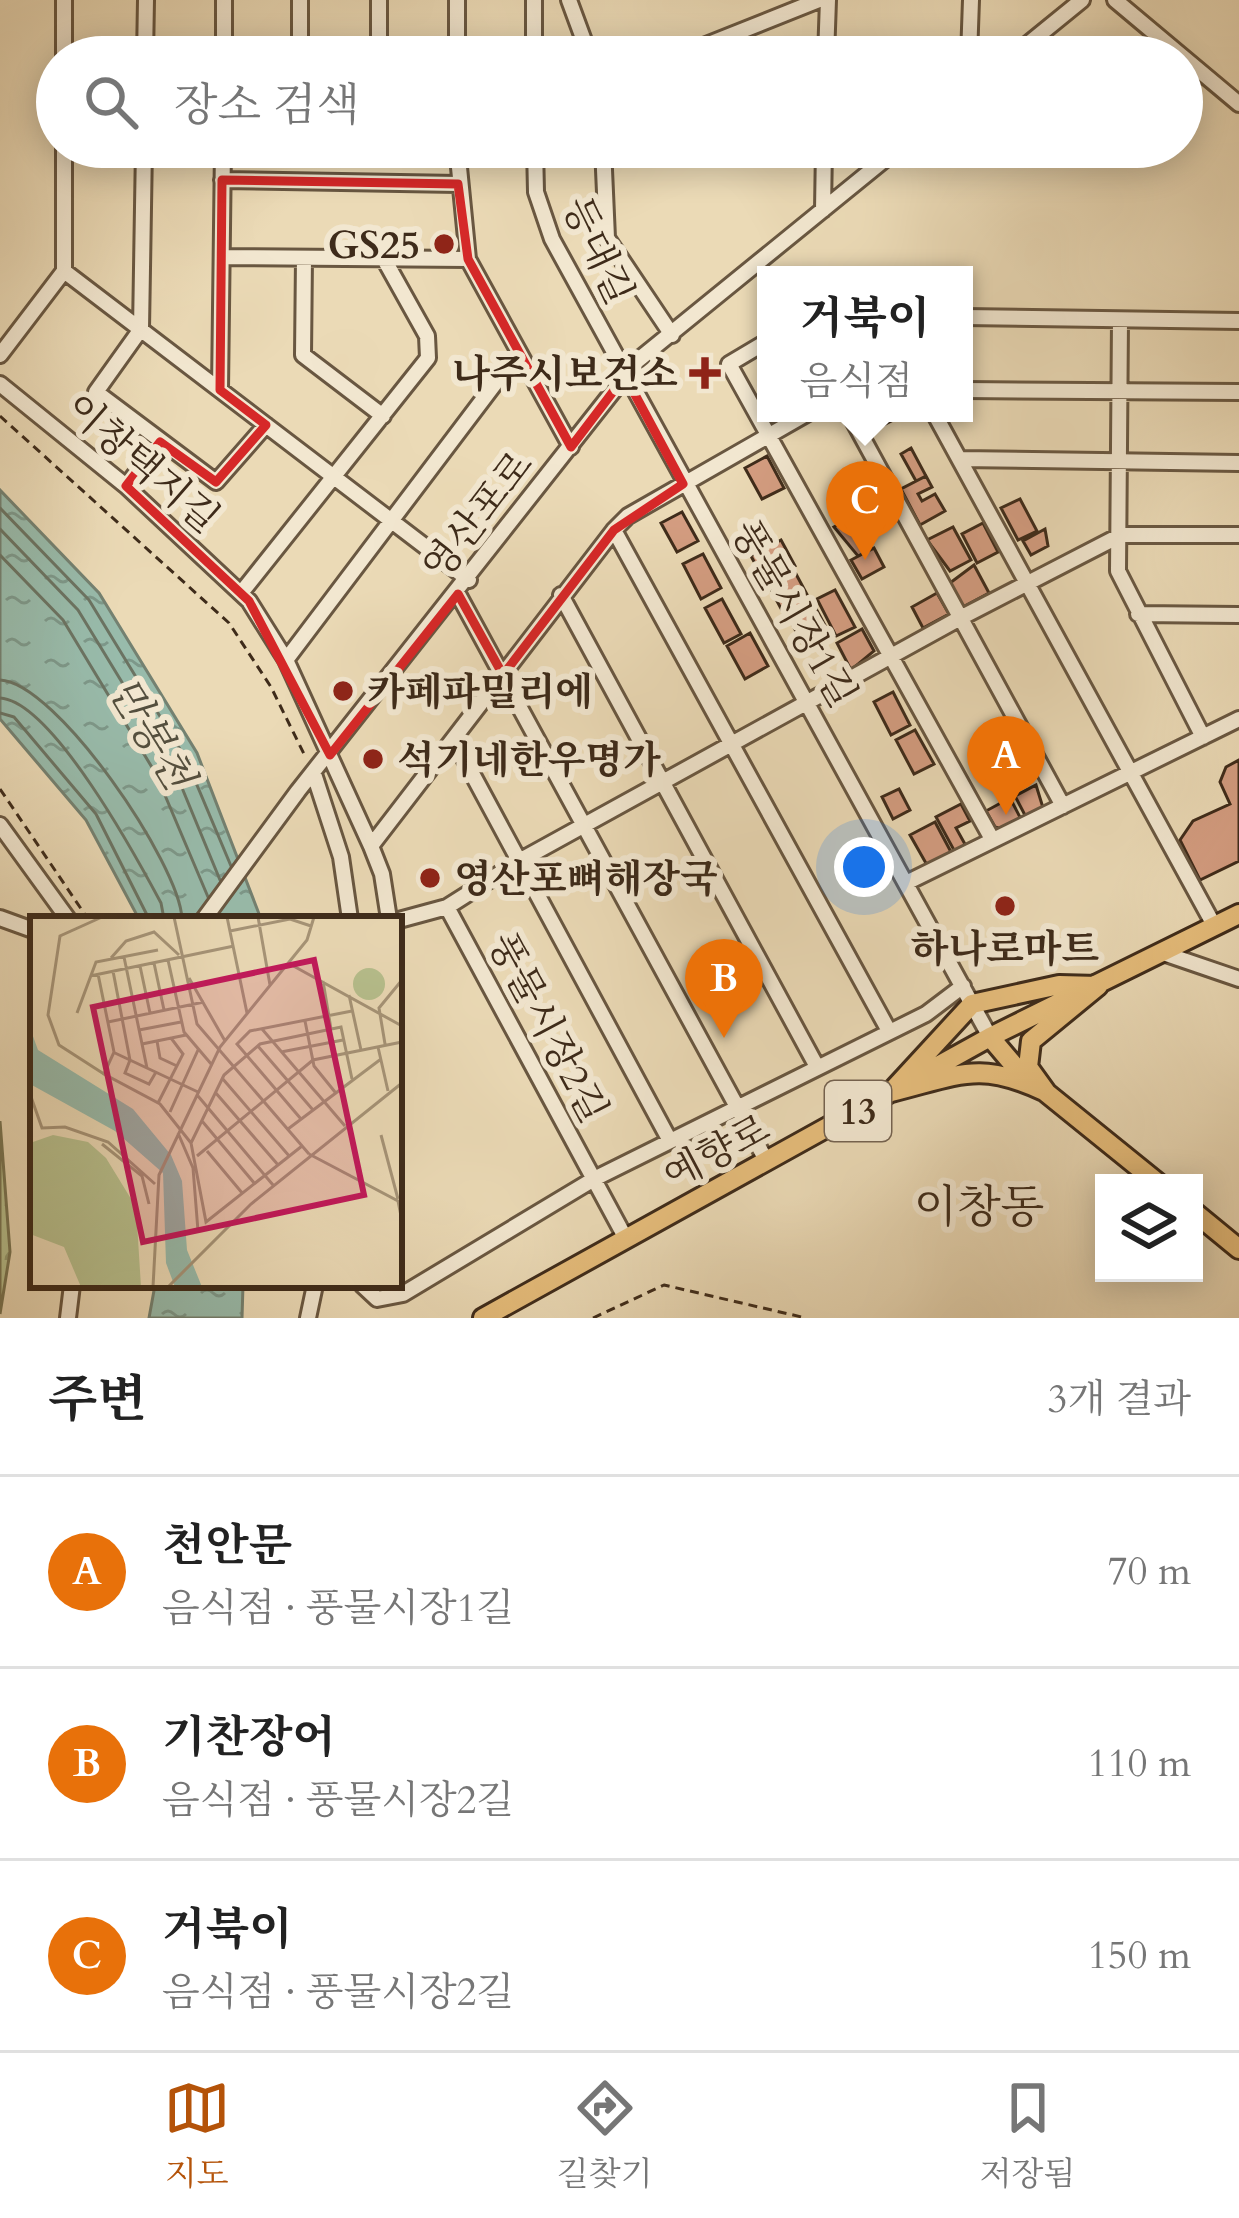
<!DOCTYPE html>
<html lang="ko">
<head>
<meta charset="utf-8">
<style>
  :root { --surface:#fff; --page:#f2f2f2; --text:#222; --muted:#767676; --line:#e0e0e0; --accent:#b45309 }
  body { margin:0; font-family:Cardo,"Noto Serif KR",serif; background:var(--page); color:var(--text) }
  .controls { position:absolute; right:36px; bottom:36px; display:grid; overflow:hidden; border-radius:0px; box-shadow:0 6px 30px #0003 }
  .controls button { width:108px; height:108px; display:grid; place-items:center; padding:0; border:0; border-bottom:3px solid var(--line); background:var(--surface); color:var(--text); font:60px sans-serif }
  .you { position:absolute; left:864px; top:867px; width:42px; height:42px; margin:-30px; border:9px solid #fff; border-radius:50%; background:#1a73e8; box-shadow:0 0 0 18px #1a73e833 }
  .badge { display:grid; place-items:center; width:78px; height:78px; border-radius:50%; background:var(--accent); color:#fff; font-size:39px; font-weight:700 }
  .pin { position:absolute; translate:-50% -99px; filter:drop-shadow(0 3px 6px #0008) }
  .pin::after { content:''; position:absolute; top:63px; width:42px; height:36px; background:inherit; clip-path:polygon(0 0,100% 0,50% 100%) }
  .popup { position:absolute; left:757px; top:266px; width:216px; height:156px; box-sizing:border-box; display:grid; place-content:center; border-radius:0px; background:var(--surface); filter:drop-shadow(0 3px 9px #0005); font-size:39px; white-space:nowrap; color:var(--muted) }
  .popup b { font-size:45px; color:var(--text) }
  .popup::after { content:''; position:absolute; left:50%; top:100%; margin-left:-24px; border:24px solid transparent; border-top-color:var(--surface) }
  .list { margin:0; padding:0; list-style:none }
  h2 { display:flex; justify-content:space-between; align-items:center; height:156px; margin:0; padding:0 48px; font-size:51px }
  h2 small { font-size:39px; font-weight:400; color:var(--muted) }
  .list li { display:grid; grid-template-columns:78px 1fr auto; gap:36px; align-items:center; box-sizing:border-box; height:192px; padding:0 48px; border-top:3px solid var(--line) }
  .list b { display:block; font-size:45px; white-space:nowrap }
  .list p { margin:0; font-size:39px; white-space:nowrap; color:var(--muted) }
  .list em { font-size:39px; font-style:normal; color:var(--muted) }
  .icon { flex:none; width:66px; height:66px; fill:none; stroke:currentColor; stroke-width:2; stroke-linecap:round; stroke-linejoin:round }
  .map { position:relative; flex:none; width:1239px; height:1318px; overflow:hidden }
  .search { position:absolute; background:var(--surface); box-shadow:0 6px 30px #0003; left:36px; right:36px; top:36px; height:132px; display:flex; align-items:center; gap:30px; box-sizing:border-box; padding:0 42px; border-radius:66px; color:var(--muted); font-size:45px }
  .sheet { height:732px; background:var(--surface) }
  nav { display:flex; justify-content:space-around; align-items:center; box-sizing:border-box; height:168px; border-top:3px solid var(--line); background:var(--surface); font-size:33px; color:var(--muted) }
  nav a { display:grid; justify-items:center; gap:6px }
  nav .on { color:var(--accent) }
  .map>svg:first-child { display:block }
</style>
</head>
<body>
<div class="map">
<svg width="1239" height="1318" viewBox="0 0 1239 1318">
  <defs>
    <pattern id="forest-crowns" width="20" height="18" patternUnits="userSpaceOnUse" patternTransform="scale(3)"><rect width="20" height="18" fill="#b7c08e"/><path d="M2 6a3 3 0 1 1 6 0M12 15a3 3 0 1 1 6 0" fill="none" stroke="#969c73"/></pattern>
    <pattern id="water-ripples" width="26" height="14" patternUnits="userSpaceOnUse" patternTransform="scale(3)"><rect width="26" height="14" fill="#98bbab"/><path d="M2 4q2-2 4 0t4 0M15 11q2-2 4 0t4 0" fill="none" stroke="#7d988a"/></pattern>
  </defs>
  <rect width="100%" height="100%" fill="#ebdab6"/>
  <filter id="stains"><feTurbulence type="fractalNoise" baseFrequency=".00167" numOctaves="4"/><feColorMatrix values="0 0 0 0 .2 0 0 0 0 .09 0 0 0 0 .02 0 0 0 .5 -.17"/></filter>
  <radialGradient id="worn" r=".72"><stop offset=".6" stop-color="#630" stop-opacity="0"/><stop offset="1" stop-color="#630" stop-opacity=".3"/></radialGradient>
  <path fill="url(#forest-crowns)" stroke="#7a7654" stroke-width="3" d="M0,1121L10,1252L0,1314Z"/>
  <path fill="url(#water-ripples)" stroke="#748171" stroke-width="3" d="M0,490L99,593L197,753L261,919H139L86,820L0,719Z
    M155,1285H243L242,1318H149Z"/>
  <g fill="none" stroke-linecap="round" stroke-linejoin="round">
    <path stroke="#6b7362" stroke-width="3" d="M0,508L89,600L186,759L231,866
      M0,529L78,610L173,766L220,880
      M0,555L63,620L156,774L208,897
      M0,680C56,682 180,864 182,919
      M0,698C52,701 137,858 161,903L164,919
      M0,713L14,717L96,814L149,919"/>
  </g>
  <path fill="#d49d81" stroke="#3e2b1a" stroke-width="3" d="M860,413H892L895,419L870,432Z
    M911,448L926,476L916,481L901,454Z
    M767,456L784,488L762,499L745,468Z
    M926,476L932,487L918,494L922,501L935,494L945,511L920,525L901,489Z
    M1020,499L1037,531L1018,540L1001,508Z
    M682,512L698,541L677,552L661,523Z
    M854,516L872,549L858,556L834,527Z
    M983,523L998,552L977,563L962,534Z
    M953,527L971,560L950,571L927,540Z
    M1045,529L1048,546L1031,555L1023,541Z
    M781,540L795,566L765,582L751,556Z
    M874,548L884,567L862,579L851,560Z
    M703,554L721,588L701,599L683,564Z
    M974,565L989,593L963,607L950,583Z
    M796,574L811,602L785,616L770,588Z
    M835,590L855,627L836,636L817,599Z
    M937,593L949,614L923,628L912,607Z
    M722,599L741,634L724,643L705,608Z
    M814,605L828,631L803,645L789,618Z
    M862,629L874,651L851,670L837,643Z
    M750,633L768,666L745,679L727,646Z
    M893,692L910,725L891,735L874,702Z
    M915,730L934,764L914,774L896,740Z
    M1010,735L1018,750L996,761L989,747Z
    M1239,760V861L1200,880L1180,840L1193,821L1230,804L1220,782L1226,767Z
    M1036,785L1044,811L1027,819L1015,796Z
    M899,789L910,810L893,819L882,797Z
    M1010,798L1022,821L1005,830L995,827L986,811Z
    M961,804L970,821L956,828L966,846L955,852L936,817Z
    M935,822L951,852L927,865L910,835Z"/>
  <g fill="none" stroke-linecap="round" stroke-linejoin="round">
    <defs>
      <path id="minor" d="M64,0V57
        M569,0L590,57
        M1115,0L1239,104
        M145,57L146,0
        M224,57V0
        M300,57V0
        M379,57V0
        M457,57V0
        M534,57V0
        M652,57L658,51L686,53L819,0
        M826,57L828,0
        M969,57L971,0
        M1012,57L1082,0
        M144,147L141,329L96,392L216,482L266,425
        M457,147L468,259L571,447
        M535,147L536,192L552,239L990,1037
        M603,147L607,238L672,335
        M222,180L458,184
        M823,210L824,147
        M223,257L468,259
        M304,258L303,355L383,416
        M64,271L469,580
        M964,317L1239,321
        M1120,321L1118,571L1203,737
        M766,342L729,364L992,839
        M0,355L64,271V147
        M0,384L126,486L249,601L286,660L371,846
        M220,390L223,147
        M964,390L1239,392
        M849,413L1063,806
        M934,413L1215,927
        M960,459L1239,463
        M126,486L160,442
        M614,530L889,1031
        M241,593L428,358L427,336L384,259
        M458,594L767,1162
        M561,595L816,1065
        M1138,614L1239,615
        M286,660L518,353
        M454,740L669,1139
        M314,774L341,857L350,919
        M0,825L68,919
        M906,883L1239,719
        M447,907L625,1237
        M0,918L33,930
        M204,919L298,791L637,361L900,147
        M389,919L382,874L371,846L614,530L628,516L808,413
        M399,920L447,907L521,860L962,617L1121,535H1239
        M1166,954L1239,979
        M362,1285L377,1299L403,1294L594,1179L926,1014L963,986
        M68,1318L72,1285
        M308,1318L315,1285"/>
      <path id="major" d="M1059,985L1098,986L1031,1041L1028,1067L1046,1092C979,1060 960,1075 891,1092L972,1004Z
        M990,1037L1017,1069L1158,1183
        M1194,1212L1239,1249
        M483,1318L990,1037L1239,914"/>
    </defs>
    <use href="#minor" stroke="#695741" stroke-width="20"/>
    <use href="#major" stroke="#3e2b1a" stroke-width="24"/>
    <path stroke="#3e2b1a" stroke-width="3" stroke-dasharray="9 6" stroke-linecap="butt" d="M0,416L229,623L271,687L305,756
      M0,789L88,919
      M593,1318L664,1285L806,1318"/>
    <use href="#minor" stroke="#f2e7d0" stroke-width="14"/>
    <use href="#major" stroke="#e6bd7b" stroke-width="18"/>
  </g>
  <path fill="none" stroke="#d62828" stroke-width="9" stroke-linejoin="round" d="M222,180L458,184L468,259L571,447L625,376L683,484L614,530L503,675L458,594L330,755L249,601L126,486L160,442L216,482L266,425L220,390Z"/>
  <g fill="#8f2418" stroke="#f2e7d0" stroke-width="4.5">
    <circle cx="444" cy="244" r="12"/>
    <path d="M699 355h12v12h12v12h-12v12h-12v-12h-12v-12h12z"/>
    <circle cx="343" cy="691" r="12"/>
    <circle cx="373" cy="759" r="12"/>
    <circle cx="430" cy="878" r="12"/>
    <circle cx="1005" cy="906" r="12"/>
  </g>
  <g text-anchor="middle" stroke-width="12" stroke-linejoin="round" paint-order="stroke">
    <rect fill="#f2e7d0" stroke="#746351" stroke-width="3" x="825" y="1081" width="66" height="60" rx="9"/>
    <g font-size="36" font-weight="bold" fill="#3e2b1a">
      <text x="858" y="1124">13</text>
    </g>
    <g font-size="39" font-weight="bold" fill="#3e2b1a" stroke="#f2e7d0" text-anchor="start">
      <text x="420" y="258" text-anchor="end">GS25</text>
      <text x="678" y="387" text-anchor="end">나주시보건소</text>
      <text x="367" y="705">카페파밀리에</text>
      <text x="397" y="773">석기네한우명가</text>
      <text x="454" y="892">영산포뼈해장국</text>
      <text x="1005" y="962" text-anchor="middle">하나로마트</text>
    </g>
    <g font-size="39" fill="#3e2b1a" stroke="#f2e7d0">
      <text transform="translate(599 250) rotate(65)" y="14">등대길</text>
      <text transform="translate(143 462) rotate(41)" y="14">이창택지길</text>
      <text transform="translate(477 515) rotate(-52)" y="14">영산포로</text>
      <text transform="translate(795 613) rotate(60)" y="14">풍물시장1길</text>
      <text transform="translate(549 1027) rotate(62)" y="14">풍물시장2길</text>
      <text transform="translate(716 1151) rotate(-28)" y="14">예향로</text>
    </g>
    <g font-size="42" font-style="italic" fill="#544f3e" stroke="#f2e7d0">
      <text transform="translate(152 733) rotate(59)" y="15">만봉천</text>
    </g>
    <g font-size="45" fill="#3e2b1a" stroke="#f2e7d0">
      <text x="979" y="1222">이창동</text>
    </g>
  </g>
  <g transform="translate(30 916)">
    <rect width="372" height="372" fill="#ebdab6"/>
    <path d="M323 68a16 16 0 1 1 32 0a16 16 0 1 1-32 0Z" fill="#b7c08e"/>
    <path d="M23,219L58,226L76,242L106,291L111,371H51L34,331L0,318V227Z" fill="#b7c08e"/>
    <path d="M0,112L8,134L103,193L141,239L152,265L157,334L172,371H145L136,347L133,257L85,215L0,168Z" fill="#98bbab"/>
    <path fill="none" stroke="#a69478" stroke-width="3" d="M72,1L30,20L18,99L29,129L74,158M144,1L167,108L279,238M197,1L217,97M228,1L240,69M200,15L260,3L281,10M94,41L117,152M81,42L96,25L124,16L149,39M138,44L154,116L182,149M124,47L134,94M258,47L372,110M110,50L120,97M83,55L100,144L95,157L119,168L126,156M68,58L84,136L74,158L130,188L161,227M60,60L204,30M159,62L195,125M293,65L301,113M319,79L331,134M47,97L66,46L128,34M275,105L284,150L305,176M78,106L174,86M232,113L315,210M109,114L151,106M127,125L130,142L147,150M112,128L156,119M355,128L349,92L372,64M227,129L283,194M348,131L358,175M251,136L313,124M85,137L168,176M192,162L260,241M185,176L249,250M0,178L12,212L35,211L78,226L125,268M168,180L243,269M128,187L153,138L141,122M140,196L168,134M271,203L207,128L220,115L322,95M172,205L225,268M258,213L351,143M148,217L163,252L168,315M351,219L368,283M72,228L112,260L119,288M272,230L176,306L161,227L194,159L230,128L311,111L322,163M177,235L213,278M279,238L368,285L372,305M167,240L283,144L372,126M123,371L129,259L190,131L277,24L284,1M138,371L221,288L372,167"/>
    <path fill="#c2185b" fill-opacity="0.15" stroke="#c2185b" stroke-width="6" d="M284,44L334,279L113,326L63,91Z"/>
    <rect width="372" height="372" fill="none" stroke="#3e2b1a" stroke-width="6"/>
  </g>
  <rect width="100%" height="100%" filter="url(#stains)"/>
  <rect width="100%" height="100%" fill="url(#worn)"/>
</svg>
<div class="controls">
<button><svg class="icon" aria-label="layers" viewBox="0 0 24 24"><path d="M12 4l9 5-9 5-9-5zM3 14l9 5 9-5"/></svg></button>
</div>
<div class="you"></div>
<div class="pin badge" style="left:1006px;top:815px;background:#e8710a">A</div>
<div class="pin badge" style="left:724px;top:1038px;background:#e8710a">B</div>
<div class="pin badge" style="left:865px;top:560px;background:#e8710a">C</div>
<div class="popup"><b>거북이</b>음식점</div>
<div class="search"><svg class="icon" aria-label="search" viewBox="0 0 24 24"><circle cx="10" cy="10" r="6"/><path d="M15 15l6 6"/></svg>장소 검색</div>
</div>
<section class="sheet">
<h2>주변<small>3개 결과</small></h2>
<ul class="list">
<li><span class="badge" style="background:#e8710a">A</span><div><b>천안문</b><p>음식점 · 풍물시장1길</p></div><em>70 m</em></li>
<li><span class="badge" style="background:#e8710a">B</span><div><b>기찬장어</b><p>음식점 · 풍물시장2길</p></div><em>110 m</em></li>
<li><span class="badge" style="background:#e8710a">C</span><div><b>거북이</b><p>음식점 · 풍물시장2길</p></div><em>150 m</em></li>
</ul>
</section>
<nav>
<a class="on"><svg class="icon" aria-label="map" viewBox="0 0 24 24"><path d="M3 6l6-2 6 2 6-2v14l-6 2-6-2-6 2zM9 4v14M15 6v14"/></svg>지도</a>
<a><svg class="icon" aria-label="directions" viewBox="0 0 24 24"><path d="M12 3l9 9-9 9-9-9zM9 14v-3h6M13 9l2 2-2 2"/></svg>길찾기</a>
<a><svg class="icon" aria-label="saved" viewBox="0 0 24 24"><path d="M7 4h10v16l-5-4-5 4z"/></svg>저장됨</a>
</nav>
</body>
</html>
